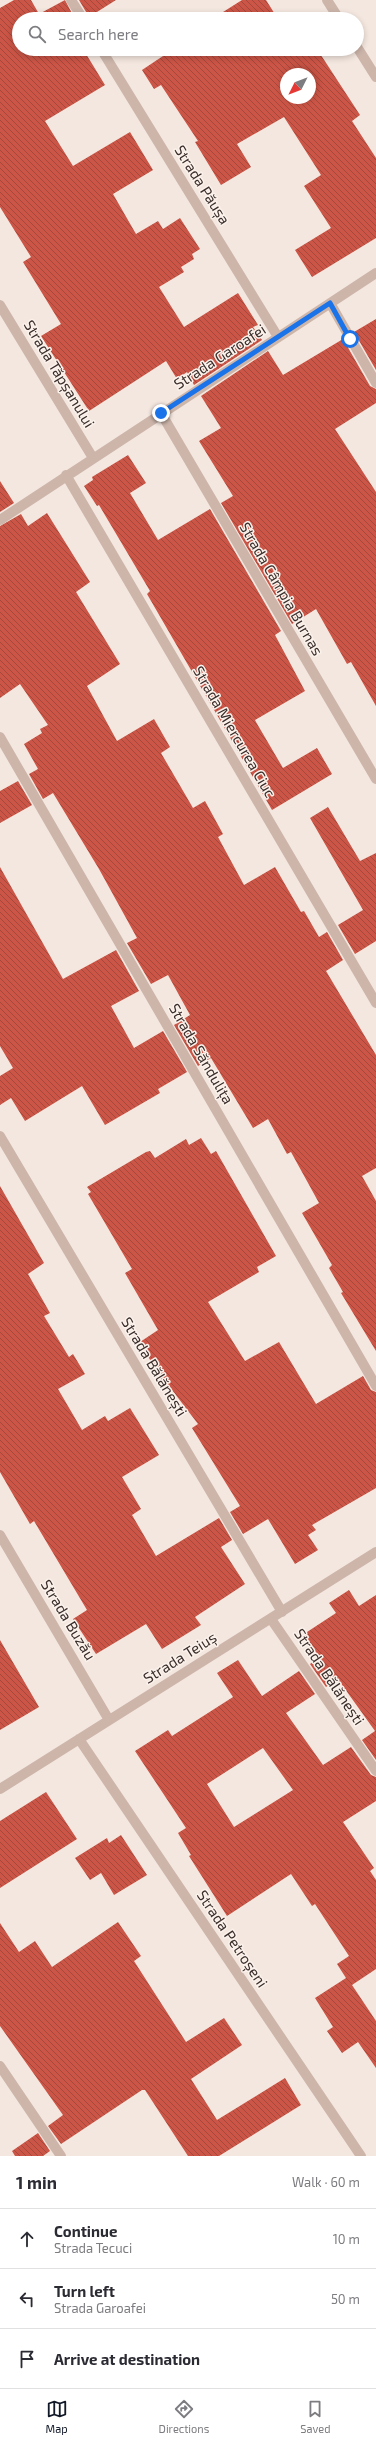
<!DOCTYPE html>
<html lang="en">
<head>
<meta charset="utf-8">
<style>
  :root { --surface:#fff; --page:#f7f7f7; --text:#2b2b33; --muted:#7c7c81; --line:#e1e1e2; --accent:#111827 }
  body { margin:0; font-family:"Exo 2",sans-serif; background:var(--page); color:var(--text) }
  .compass { position:absolute; left:280px; top:68px; width:36px; height:36px; border-radius:50%; background:var(--surface); box-shadow:0 2px 6px #0003; rotate:228deg }
  .stop { position:absolute; width:12px; height:12px; margin:-9px; border:3px solid #1a73e8; border-radius:50%; background:#fff }
  .stop.end { background:#1a73e8; border-color:#fff; box-shadow:0 1px 4px #0008 }
  .list { margin:0; padding:0; list-style:none }
  h2 { display:flex; justify-content:space-between; align-items:center; height:52px; margin:0; padding:0 16px; font-size:17px }
  h2 small { font-size:13px; font-weight:400; color:var(--muted) }
  .list li { display:grid; grid-template-columns:26px 1fr auto; gap:12px; align-items:center; box-sizing:border-box; height:60px; padding:0 16px; border-top:1px solid var(--line) }
  .list b { display:block; font-size:15px; white-space:nowrap }
  .list p { margin:0; font-size:13px; white-space:nowrap; color:var(--muted) }
  .list em { font-size:13px; font-style:normal; color:var(--muted) }
  .icon { flex:none; width:22px; height:22px; fill:none; stroke:currentColor; stroke-width:2; stroke-linecap:round; stroke-linejoin:round }
  .map { position:relative; flex:none; width:376px; height:2156px; overflow:hidden }
  .search { position:absolute; background:var(--surface); box-shadow:0 2px 6px #0003; left:12px; right:12px; top:12px; height:44px; display:flex; align-items:center; gap:10px; box-sizing:border-box; padding:0 14px; border-radius:22px; color:var(--muted); font-size:15px }
  .sheet { height:232px; background:var(--surface) }
  nav { display:flex; justify-content:space-around; align-items:center; box-sizing:border-box; height:56px; border-top:1px solid var(--line); background:var(--surface); font-size:11px; color:var(--muted) }
  nav a { display:grid; justify-items:center; gap:2px }
  nav .on { color:var(--accent) }
  .map>svg:first-child { display:block }
</style>
</head>
<body>
<div class="map">
<svg width="376" height="2156" viewBox="0 0 376 2156">
  <defs>
    <pattern id="building-back-hatch" width="6" height="6" patternUnits="userSpaceOnUse"><rect width="6" height="6" fill="#cb5546"/><path d="M-1 5l2 2M0 0l6 6M5-1l2 2" fill="none" stroke="#a6473b"/></pattern>
  </defs>
  <rect width="100%" height="100%" fill="#f4e7df"/>
  <path fill="url(#building-back-hatch)" fill-rule="evenodd" d="M14,0H31L39,14L65,0L75,19H19V49H83L105,85L45,121L73,166L130,132L153,170L113,194L136,234L158,221L163,229L180,218L200,249L192,254L194,259L181,267L184,272L159,287L184,327L238,293L258,325L253,327L262,340L194,385L187,372L177,379L166,361L89,411L41,336L61,324L23,262L31,257L0,207V8Z
    M79,0H116L89,17Z
    M242,0H266L278,19H212Z
    M163,49H317L360,115L352,121L376,158V238L312,277L295,250L331,228L304,186L321,175L284,117L237,144L251,167L221,185L195,142L198,141L161,85L154,89L142,70L166,54ZM286,74H310V98H286Z
    M376,319V370L354,332Z
    M343,339L370,386L376,389V403L335,429L376,492V706L351,662L347,664L316,609L292,624L221,503L233,496L199,441L221,428L201,396L268,351L283,375Z
    M128,455L146,483L130,493L158,540L210,509L281,631L275,635L305,691L255,720L256,722L283,768L317,748L332,774L272,810L147,594L150,591L99,505L97,506L84,486L93,480L92,477Z
    M0,481L14,503L0,512Z
    M47,513L90,582L76,592L120,664L87,686L117,741L154,719L170,747L161,753L193,808L205,801L223,834L218,837L244,885L275,867L301,912L304,911L319,937L327,932L343,960L326,971L376,1055V1168L362,1176L376,1201V1351L341,1293L343,1292L329,1268L332,1265L302,1213L319,1203L291,1152L287,1154L268,1119L253,1128L211,1058L198,1066L174,1025L190,1015L168,975L151,984L127,943L137,938L99,869L53,793L43,799L29,774L38,769L24,744L42,733L40,729L48,725L20,684L0,698V526L21,514L28,526Z
    M18,781L32,805L0,823V791Z
    M328,807L360,861L376,853V941L355,954L338,925L363,910L310,818Z
    M0,867L63,979L116,950L139,991L111,1006L134,1048L163,1031L187,1072L158,1089L160,1093L105,1125L82,1086L25,1121L11,1098L0,1105V1076L13,1068L0,1046Z
    M201,1138L211,1154L216,1151L276,1256L257,1267L259,1272L208,1302L245,1361L279,1342L316,1404L363,1376L371,1390L376,1392V1488L312,1525L316,1530L308,1535L318,1550L295,1564L268,1519L243,1534L230,1512L240,1506L192,1428L198,1424L166,1382L163,1383L140,1342L158,1330L125,1273L132,1269L88,1194L91,1192L87,1187L146,1152L150,1151L155,1158L186,1139L189,1145Z
    M0,1186L44,1263L28,1274L50,1313L44,1316L69,1357L73,1354L85,1374L58,1389L82,1430L105,1416L108,1421L130,1408L159,1455L122,1477L141,1509L132,1515L156,1556L219,1518L232,1540L221,1547L245,1584L195,1617L201,1625L162,1649L146,1624L96,1654L73,1619L87,1610L34,1521L30,1524L0,1472Z
    M349,1590L359,1606L376,1595V1760L362,1740L375,1731L340,1682L336,1680L326,1687L310,1664L319,1657L304,1634L336,1613L329,1603Z
    M0,1640L39,1707L0,1730Z
    M238,1660L262,1696L299,1671L315,1694L286,1713L323,1765L351,1747L371,1775L376,1777V1801L343,1822L374,1868L370,1871L376,1880V1969L352,1985L376,2021V2068L358,2042L342,2053L327,2031L333,2027L315,1998L346,1978L337,1964L349,1956L315,1904L312,1906L291,1874L227,1916L189,1856L191,1855L178,1833L186,1828L135,1751L168,1730L172,1736L233,1697L217,1673ZM263,1748L293,1790L234,1827L207,1784Z
    M46,1792L77,1839L0,1888V1821Z
    M121,1835L147,1875L114,1895L101,1873L90,1880L75,1858L107,1838L109,1843Z
    M118,1922L141,1956L134,1961L186,2042L224,2018L242,2045L191,2079L217,2120L285,2078L301,2105L219,2156H188L145,2090H142L61,2144L48,2126L63,2115L0,2026V1923L19,1952L35,1941L52,1967Z
    M38,2133L50,2151L43,2156H15L12,2151Z"/>
  <g fill="none" stroke-linecap="round" stroke-linejoin="round">
    <path stroke="#cdb5aa" stroke-width="10" d="M71,0L83,19
      M327,0L339,19
      M357,47L376,77
      M101,49L278,337
      M330,303L376,383
      M0,305L93,458
      M161,413L376,779
      M66,475L376,1003
      M0,520L376,273
      M0,737L376,1386
      M0,1136L282,1612
      M0,1535L109,1720
      M271,1619L376,1771
      M79,1739L361,2156
      M0,1789L376,1552
      M0,2066L61,2156"/>
  </g>
  <g fill="none" stroke-linecap="round" stroke-linejoin="round">
    <path stroke="#1a73e8" stroke-width="5" d="M161,413L330,303L350,339"/>
  </g>
  <g text-anchor="middle" stroke-width="3" stroke-linejoin="round" paint-order="stroke">
    <g font-size="15" fill="#3a2d2a" stroke="#fbf2ec">
      <text transform="translate(202 185) rotate(58)" y="5">Strada Păușa</text>
      <text transform="translate(220 357) rotate(-33)" y="5">Strada Garoafei</text>
      <text transform="translate(59 374) rotate(59)" y="5">Strada Tăpșanului</text>
      <text transform="translate(281 589) rotate(60)" y="5">Strada Câmpia Burnas</text>
      <text transform="translate(234 732) rotate(60)" y="5">Strada Miercurea Ciuc</text>
      <text transform="translate(201 1054) rotate(60)" y="5">Strada Săndulița</text>
      <text transform="translate(154 1367) rotate(59)" y="5">Strada Bălănești</text>
      <text transform="translate(68 1620) rotate(59)" y="5">Strada Buzău</text>
      <text transform="translate(180 1658) rotate(-32)" y="5">Strada Teiuș</text>
      <text transform="translate(329 1677) rotate(56)" y="5">Strada Bălănești</text>
      <text transform="translate(232 1939) rotate(56)" y="5">Strada Petroșeni</text>
    </g>
  </g>
</svg>
<svg class="compass" viewBox="-18 -18 36 36"><path d="M0-13l5 13h-10z" fill="#e53935"/><path d="M0 13l5-13h-10z" fill="#7c7c81"/></svg>
<div class="stop" style="left:350px;top:339px"></div>
<div class="stop end" style="left:161px;top:413px"></div>
<div class="search"><svg class="icon" aria-label="search" viewBox="0 0 24 24"><circle cx="10" cy="10" r="6"/><path d="M15 15l6 6"/></svg>Search here</div>
</div>
<section class="sheet">
<h2>1 min<small>Walk · 60 m</small></h2>
<ul class="list">
<li><svg class="icon" aria-label="ahead" viewBox="0 0 24 24"><path d="M12 20V5M6 11l6-6 6 6"/></svg><div><b>Continue</b><p>Strada Tecuci</p></div><em>10 m</em></li>
<li><svg class="icon" aria-label="left" viewBox="0 0 24 24"><path d="M17 20v-9H6M10 6l-5 5 5 5"/></svg><div><b>Turn left</b><p>Strada Garoafei</p></div><em>50 m</em></li>
<li><svg class="icon" aria-label="arrive" viewBox="0 0 24 24"><path d="M6 21V4h12l-3 4 3 4H6"/></svg><div><b>Arrive at destination</b></div></li>
</ul>
</section>
<nav>
<a class="on"><svg class="icon" aria-label="map" viewBox="0 0 24 24"><path d="M3 6l6-2 6 2 6-2v14l-6 2-6-2-6 2zM9 4v14M15 6v14"/></svg>Map</a>
<a><svg class="icon" aria-label="directions" viewBox="0 0 24 24"><path d="M12 3l9 9-9 9-9-9zM9 14v-3h6M13 9l2 2-2 2"/></svg>Directions</a>
<a><svg class="icon" aria-label="saved" viewBox="0 0 24 24"><path d="M7 4h10v16l-5-4-5 4z"/></svg>Saved</a>
</nav>
</body>
</html>
